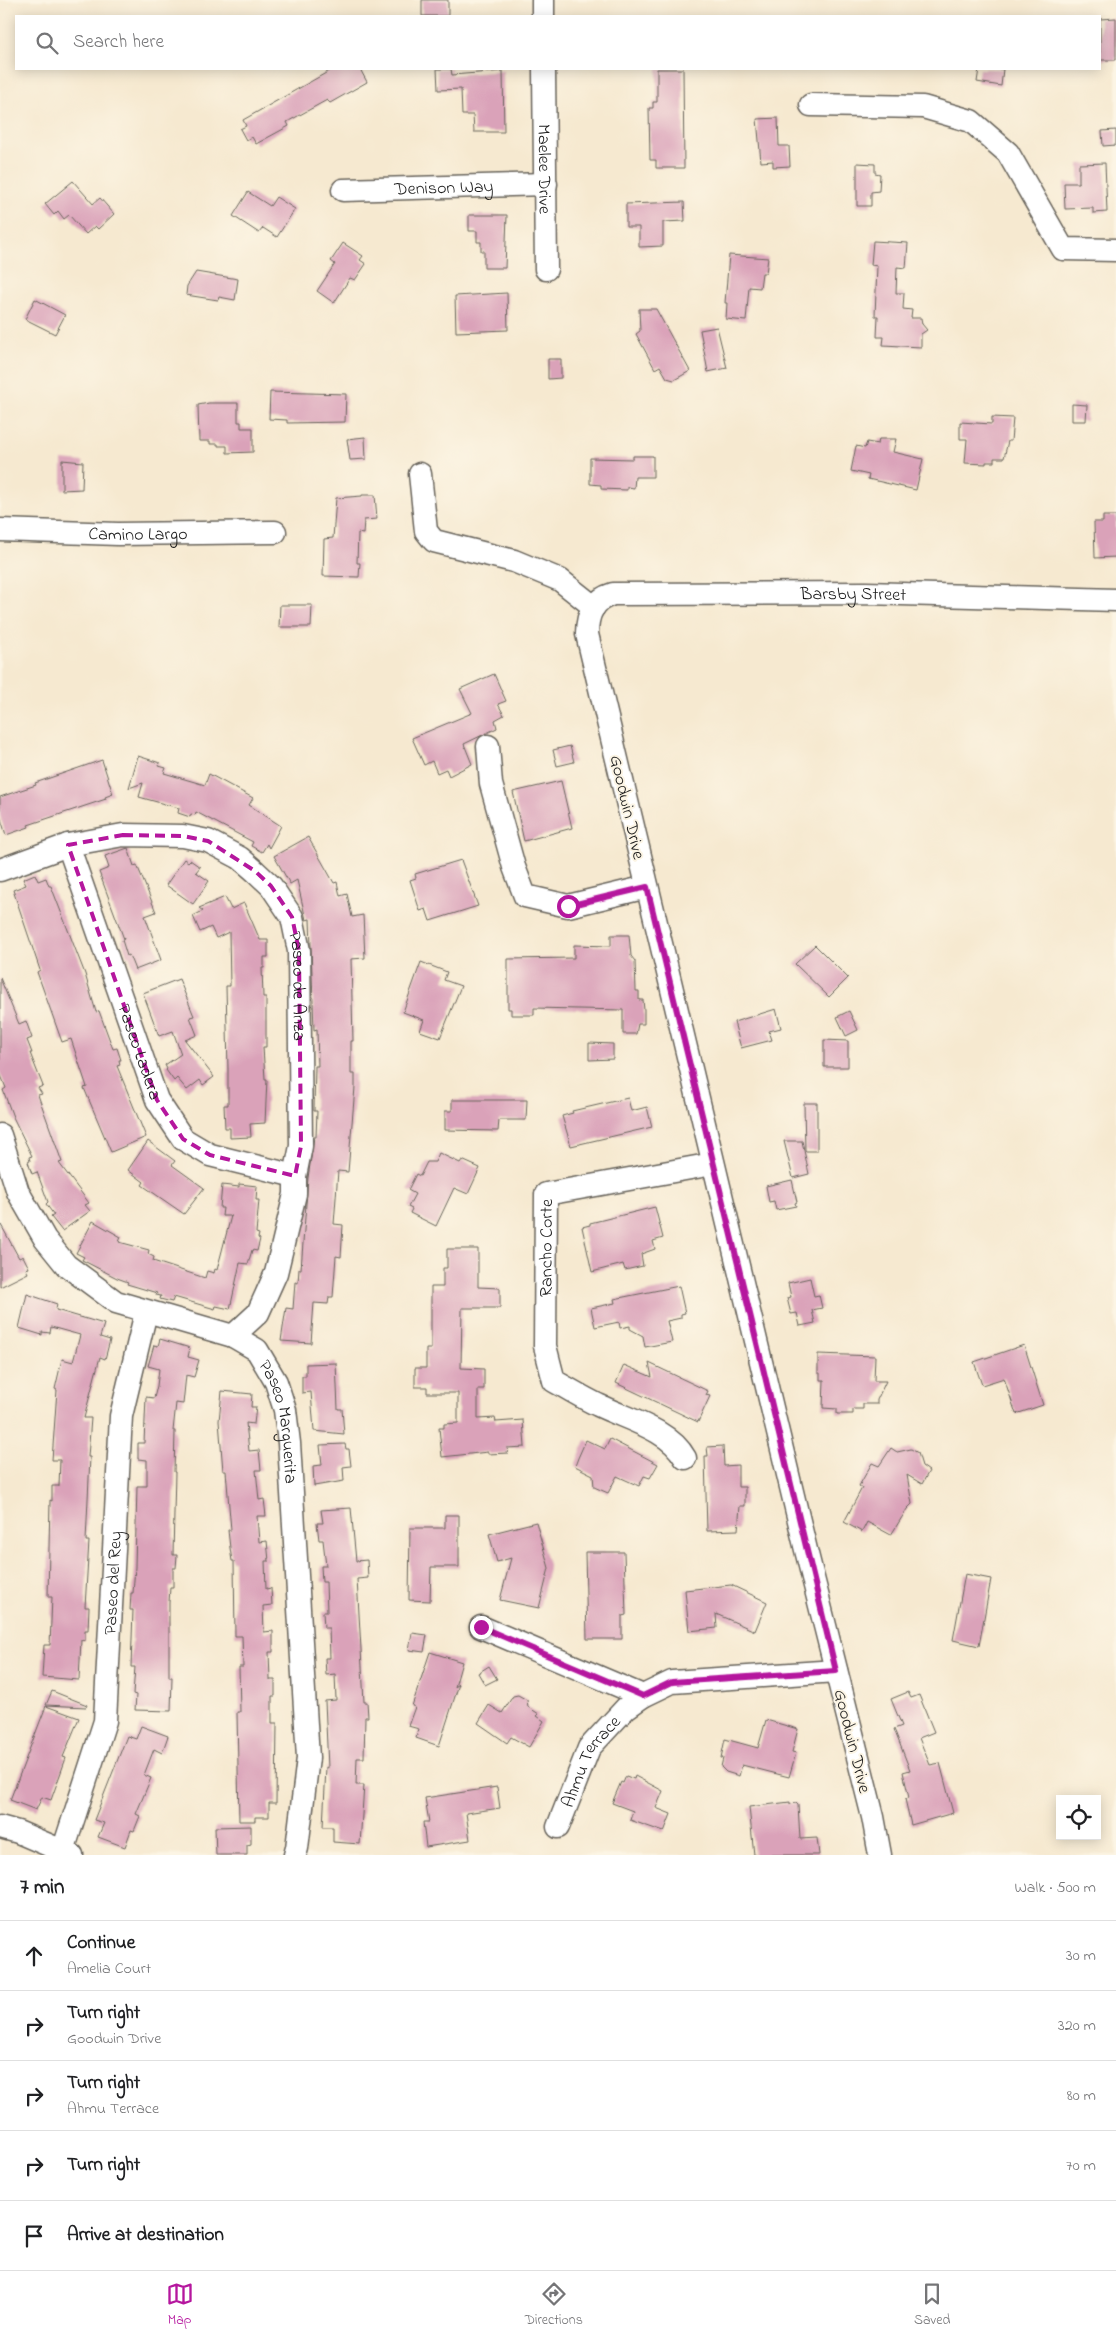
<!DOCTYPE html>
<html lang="en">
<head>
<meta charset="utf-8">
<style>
  :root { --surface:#fff; --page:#f6f6f6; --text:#202124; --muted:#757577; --line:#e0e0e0; --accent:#b5179e }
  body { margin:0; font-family:"Indie Flower",sans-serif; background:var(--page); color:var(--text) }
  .controls { position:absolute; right:15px; bottom:15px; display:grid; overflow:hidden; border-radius:0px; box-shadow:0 2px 12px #0003 }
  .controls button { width:45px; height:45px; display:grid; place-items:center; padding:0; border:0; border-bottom:1px solid var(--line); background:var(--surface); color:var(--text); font:25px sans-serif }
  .stop { position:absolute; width:15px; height:15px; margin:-11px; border:4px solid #b5179e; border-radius:50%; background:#fff }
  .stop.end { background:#b5179e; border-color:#fff; box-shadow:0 1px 5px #0008 }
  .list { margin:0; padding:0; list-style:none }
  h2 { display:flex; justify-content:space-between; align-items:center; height:65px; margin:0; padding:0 20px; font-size:21px }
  h2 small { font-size:16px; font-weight:400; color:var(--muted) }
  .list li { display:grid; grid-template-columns:32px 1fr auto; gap:15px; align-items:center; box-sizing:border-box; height:70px; padding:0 20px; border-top:1px solid var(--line) }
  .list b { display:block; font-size:19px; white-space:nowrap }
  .list p { margin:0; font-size:16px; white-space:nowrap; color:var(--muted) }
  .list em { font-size:16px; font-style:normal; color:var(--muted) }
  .icon { flex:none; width:28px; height:28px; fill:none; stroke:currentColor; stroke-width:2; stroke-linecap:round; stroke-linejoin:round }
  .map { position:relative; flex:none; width:1116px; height:1855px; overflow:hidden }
  .search { position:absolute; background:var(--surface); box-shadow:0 2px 12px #0003; left:15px; right:15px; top:15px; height:55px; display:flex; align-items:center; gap:12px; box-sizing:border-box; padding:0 18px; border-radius:0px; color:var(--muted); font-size:19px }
  .sheet { height:415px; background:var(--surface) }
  nav { display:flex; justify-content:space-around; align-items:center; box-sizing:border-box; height:70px; border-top:1px solid var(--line); background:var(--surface); font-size:14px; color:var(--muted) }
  nav a { display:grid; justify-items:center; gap:2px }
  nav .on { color:var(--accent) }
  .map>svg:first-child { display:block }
</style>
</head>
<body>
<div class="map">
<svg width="1116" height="1855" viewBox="0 0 1116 1855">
  <rect width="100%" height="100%" fill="#fcf5e5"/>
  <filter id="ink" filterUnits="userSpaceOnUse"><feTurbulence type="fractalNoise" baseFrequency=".02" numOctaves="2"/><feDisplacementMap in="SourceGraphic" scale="10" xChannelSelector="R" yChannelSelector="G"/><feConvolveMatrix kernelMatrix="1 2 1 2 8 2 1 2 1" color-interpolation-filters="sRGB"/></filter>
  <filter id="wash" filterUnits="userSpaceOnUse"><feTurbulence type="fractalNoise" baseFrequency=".0096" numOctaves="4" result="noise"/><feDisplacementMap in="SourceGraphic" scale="20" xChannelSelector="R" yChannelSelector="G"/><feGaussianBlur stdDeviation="1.12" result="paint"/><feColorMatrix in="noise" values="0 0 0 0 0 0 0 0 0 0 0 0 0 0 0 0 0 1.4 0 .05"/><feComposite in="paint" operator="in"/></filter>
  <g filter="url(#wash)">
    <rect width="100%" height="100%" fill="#f6e9d0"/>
    <g id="blocks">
      <path fill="#daa2b9" d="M422,0H448V16H422Z
        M1116,18V60H1100V19Z
        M333,69H360L367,82L330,103L327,100L287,122L289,126L256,144L252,137L246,140L240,129L246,126L243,120Z
        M437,69H451L452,75L503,71L504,132H474L473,115H462L461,89L438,90Z
        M657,69H683L684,168H656V160H650L649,108H653V102H657Z
        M979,69H1003L1001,86L977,82Z
        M778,118L779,146H789L790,166L773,167V161L761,162L757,119Z
        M1116,130V145L1103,146L1102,131Z
        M857,163L875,164V173L880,174L879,191L871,192V206H857Z
        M1105,163L1107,212L1093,213V208L1065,209L1064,183H1079V164Z
        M73,181L93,204L100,198L114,214L98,229L95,226L86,234L69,215L64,219L58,211L54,215L45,204Z
        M248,192L270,206L276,197L295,209L277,237L263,228L259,233L233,216Z
        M684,202L685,221L663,222V246L639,247V227H626V204Z
        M469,215H507L505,268H484V251H481V242H477V231H469Z
        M873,241L908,243L906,268L897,267L896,293H904L903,309L912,310L911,318H921L922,324L927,330L921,334V347L883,345L884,337H877L878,316H875L877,266L871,265Z
        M343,243L363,256L360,260L366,264L355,280L350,278L334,303L317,291L335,264L331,261Z
        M729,255L768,258L766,273H762L760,288L749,287L746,321L726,319L727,303H725Z
        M196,272L238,279L235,300L219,297L218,300L186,295L187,286Z
        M507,293L508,330L456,332L455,296Z
        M35,299L65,315L55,334L25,319Z
        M639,309H656L690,371L674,380L667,378L660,366L655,369L636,334L640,331Z
        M717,327L727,368L708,372L700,330Z
        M548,359H561V378L548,379Z
        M270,392L346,394L345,422L287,423V420L269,419Z
        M209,403H238V422H241V428H253V452L227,453V446H218V444H210V441H199L198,405Z
        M1072,404L1087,405L1086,421H1072Z
        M992,417L1013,418L1011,441H1008L1004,458H994V462H986V464L965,463L967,439H960V422L992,424Z
        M365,437L366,459L350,460L347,439Z
        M879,439H896L893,452L923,459L916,490L868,479L869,475L851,471L856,446L865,448L867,442L878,444Z
        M633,456H653V477H635L634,488L627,487V490L601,489V485L590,484V458L633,459Z
        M62,460L83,462L82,489L62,490Z
        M362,495H375L377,519L364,520L363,534L358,533L357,563H360L359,577L323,576L324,539L333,538L336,498L362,496Z
        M1103,516H1116V557L1095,558L1094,522H1103Z
        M280,605H312L311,627H279Z
        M494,674L506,701L498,704L504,715L495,720L497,728L464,744L472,764L449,776L446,769L437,773L432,761L424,765L412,738L472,713L460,689Z
        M570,746L574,762L557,766L553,750Z
        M138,756L160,763L159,766L166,768L164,773L205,785L209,774L253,798L249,805L281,826L269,848L267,844L262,852L251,846L253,842L196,812L195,815L191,814L190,817L178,813L179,808L139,797L143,783L129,788Z
        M102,760L113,794L105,797L106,799L28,825L29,827L6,835L0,816V797L36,785L35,783Z
        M561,781L572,828L524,841L513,792Z
        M308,837L334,883L337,882L340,896L347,894L352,917L363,915L365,958L351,959L353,1041H351V1074H355V1087L348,1172L338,1171L334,1224L343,1225L341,1257L336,1256L333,1297H329L328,1304L314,1303L311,1343L281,1341L286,1308L293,1309L295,1282L298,1283L299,1269H301L308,1178L314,1137H316L317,1111H314V1109L315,1066H318L317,1029L314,1030L310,919L306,920L297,880L290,884L274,856Z
        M128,848L134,866L137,865L156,912L145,916L161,960L135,970L129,955L127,956L122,940L124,939L99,872L109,868L105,856Z
        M184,859L188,862L190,860L200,867L196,872L209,881L193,904L166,885Z
        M461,860L478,906L430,921L426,909L420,911L410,880L416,878L415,874Z
        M35,874L38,881L46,878L49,886H51L85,974L96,1012L99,1011L113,1049L117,1048L121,1060H119L120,1065L117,1066L146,1137L111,1152L84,1088L87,1087L71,1039L62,1042L37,972L40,970L13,890L26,885L23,879Z
        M225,897L231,909L244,903L260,940H268V957H264V968H262L263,997H266V1047H263L265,1079H267L265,1123L250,1124L251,1137L230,1138V1128H225L224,1105H228V1069L226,986H230L229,932L216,938L211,927L200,932L193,916L203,911L199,908Z
        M611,935H629L631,956L635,961L636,991H639V1000H643L644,1010V1024H638L636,1034H623V1010L534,1008V1015H511V1009H508V959L574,958V945L611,946Z
        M815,945L848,978L829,997L795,964Z
        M421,962L447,972L444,980L461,986L440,1038L420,1031L424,1020L403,1012Z
        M0,978L19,1024L26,1021L32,1038L27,1040L32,1053H30L43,1086L38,1088L42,1094L38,1095L62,1162L59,1163L89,1203L85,1205L90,1211L62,1231L51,1217L54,1215L46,1204L48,1202L37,1172L32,1174L28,1162L30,1161L29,1157L32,1156L13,1117L3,1090L6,1088L0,1073Z
        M179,979L194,1016L190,1017L197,1035L185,1040L214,1077L203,1085L200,1080L187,1090L177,1078L174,1081L166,1070L167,1069L165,1065L181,1054L173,1031L159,1036L143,993Z
        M776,1009L781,1028L769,1031L772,1040L741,1048L734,1022Z
        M849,1011L858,1030L846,1036L837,1017Z
        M824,1040L848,1041V1067H824Z
        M589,1043L613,1044V1059L589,1060Z
        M628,1098L631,1111L647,1107L652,1127L571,1146L562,1116L573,1113L572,1111Z
        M452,1100H527L526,1120H499L498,1131L445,1130V1111H452Z
        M804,1103H817V1151H805Z
        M148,1141L175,1161L172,1165L204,1188L184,1214L142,1185L144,1182L128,1170Z
        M784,1141H802L809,1174L793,1178Z
        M439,1153L460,1163L462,1160L480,1168L468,1194L454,1188L436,1226L410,1213L412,1209L408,1207L415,1194L408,1190L416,1174L420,1176L427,1162H435Z
        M792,1180L797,1202L795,1203L796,1206L776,1210L774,1201L769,1202L766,1186Z
        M239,1184L257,1186L256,1200H259L256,1233L259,1234L258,1238L260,1239L257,1251L252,1250L248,1264L240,1263L230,1309L216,1306L215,1309L174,1297L172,1302L160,1299L161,1296L156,1295L157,1293L127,1284L128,1282L117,1278L82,1260L84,1257L76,1253L93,1221L121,1237L119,1242L149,1250L148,1254L154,1257L153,1261L205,1278L207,1271L214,1273L215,1269L217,1270L231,1216H222L223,1208H220L222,1185L239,1187Z
        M655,1207L663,1238L653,1241L655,1249L641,1254L643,1266L625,1270L623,1264L592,1272L582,1227L590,1225V1223Z
        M0,1223L19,1258L23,1256L29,1268L26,1269L28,1273L0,1287Z
        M447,1249H478V1287L500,1288V1308H462L461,1368L484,1369V1389H478V1419L495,1418L496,1422L523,1420L525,1447L507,1448L508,1453L488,1454V1452L442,1457L439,1428H444V1424L458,1423V1393H427V1387H415V1368H426V1349H431V1287H443V1268H447Z
        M810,1278L814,1296L819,1295L822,1308L812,1310L815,1323L800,1326L797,1313L791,1314L787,1298L791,1297L788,1283Z
        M679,1286L685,1313L681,1314V1318L667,1321L672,1342L645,1347L643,1336L630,1329V1326L620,1328L619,1322L595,1327L591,1308L615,1303L614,1299Z
        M27,1294L57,1304L56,1310L104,1324L100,1337L110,1340L105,1359L100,1357L84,1418H91L88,1457H90L86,1541H89L85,1607H89L88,1630H85V1641L81,1640L79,1680L42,1677L44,1645H50L52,1597H48L50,1500L52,1501V1486H59L60,1460H52L57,1390L55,1389L62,1359L73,1362L80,1335L51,1327L50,1333L42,1332V1335L19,1328Z
        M160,1339L190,1348L188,1357L199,1360L194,1377L186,1375L183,1404L176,1403L173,1431H175L174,1472H175L173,1555H177L176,1568H173V1587H170L169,1603V1677H172L171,1711L135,1710L136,1695L133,1694L135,1667H131L133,1610H130L131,1593H133L135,1567L137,1486H147V1460L138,1459V1443H144L146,1397L154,1398L157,1386L159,1369L148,1366L154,1345L158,1346Z
        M1024,1345L1043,1405L1016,1414L1004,1378L982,1385L974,1362Z
        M818,1354L875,1356L874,1381H886L877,1400V1404H863V1409H853V1414H837V1409L823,1408L824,1380H820V1373H818Z
        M336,1363L338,1409H342L344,1434L314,1431L311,1392L302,1393V1376H306V1364Z
        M649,1363L708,1391L706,1395L710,1396L698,1422L616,1383L624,1365L652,1377Z
        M222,1391L252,1394L251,1407H256L254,1424L246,1423L249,1451L259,1450L261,1470H256L259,1500L264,1499L266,1516H257L259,1542L267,1541L269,1561H265L266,1589L271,1588L272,1605L263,1606L264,1632L273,1631V1652H269L270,1680H275V1696H272V1723H277L276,1803H269V1817H255V1821H239L237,1712H240L239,1667H243L242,1636H235L234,1561H232L230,1548L228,1530H231L226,1471H223L219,1421Z
        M610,1439L658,1464L650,1478L644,1476L639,1486L617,1476L608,1493L594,1487L593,1475L575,1466L578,1458L586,1440L605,1449Z
        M345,1444L346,1449H349L351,1466L343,1467L344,1481L314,1486L313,1466L322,1465L320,1445Z
        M723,1446L724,1466L738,1465V1487H745V1506H740L738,1530L707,1531L705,1456H708L707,1447Z
        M891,1448L897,1452L911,1449L918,1453L922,1466L929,1471L922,1484L907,1475L912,1504L907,1509L891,1535L867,1522L862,1532L844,1522L862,1488L859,1486L872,1463L879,1466Z
        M351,1508L356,1561L367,1560L368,1578L357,1579L364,1702H367L368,1717H365L364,1758H357L356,1785H364L360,1844L333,1842V1827H323L326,1767L328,1768L325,1701L336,1700L335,1674L326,1675L325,1658H330L329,1628H324L323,1612H327L326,1582H322L321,1566H326L323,1540H319L317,1523H323L321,1510Z
        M445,1515H459V1567H431L430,1601L409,1600L410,1528H445Z
        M536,1522L549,1568L539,1608L500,1600L511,1558L497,1562L489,1534Z
        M585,1552H624L626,1615L622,1616V1639H587Z
        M965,1574L991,1579L979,1646L953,1640Z
        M731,1585L767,1602L755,1631L716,1614L717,1628L689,1631L685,1590Z
        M412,1633L427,1635L424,1652L409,1650Z
        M430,1652L462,1662L455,1687L459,1684L439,1746L416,1738L419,1729L408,1726L415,1707L412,1706Z
        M489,1666L497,1679L485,1685L478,1673Z
        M52,1691L87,1705L86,1707L46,1705Z
        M908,1692L911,1698L919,1695L934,1732L919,1738L930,1765L940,1763L953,1813L911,1825L905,1799L909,1798L903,1772L910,1770L894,1729L902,1726L891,1699Z
        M518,1695L527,1700L528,1707L539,1714L537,1716L544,1721L529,1747L511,1737L507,1743L478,1723L489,1705L502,1713L513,1696Z
        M46,1706L79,1718L63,1757L66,1758L51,1800L42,1797L36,1810L10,1800Z
        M766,1720L798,1729L792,1752L796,1753L789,1777L742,1765L739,1776L726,1772L721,1767L723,1758H721L725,1739L758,1748Z
        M141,1726L168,1736L162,1753L154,1749L144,1775L151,1778L136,1814L140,1816L134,1831L131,1830L125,1847L98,1837L104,1823L94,1820L127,1736L136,1739Z
        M626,1776L634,1779L635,1776L663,1791L656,1808L671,1814L664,1832L630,1820L633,1811L612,1803L621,1782L623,1783Z
        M497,1787L500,1808L466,1813L470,1840L426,1847L423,1822H429L425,1798Z
        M790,1802V1804L796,1803L798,1805L800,1839L817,1838L819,1855H754L749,1807Z
        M251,1826V1844L247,1845V1855H216L215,1827Z"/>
    </g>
  </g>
  <g filter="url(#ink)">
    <use href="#blocks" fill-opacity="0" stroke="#68645b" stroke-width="1"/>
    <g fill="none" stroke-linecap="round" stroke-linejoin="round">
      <defs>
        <g id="minor">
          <path d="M543,0V16"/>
          <path id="s1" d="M544,69L546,269"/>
          <path d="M811,105L923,107L971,121L1008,153L1063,249L1116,250"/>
          <path id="s2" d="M343,190L546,184"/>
          <path d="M420,474L426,531L434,541L514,561L560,580L594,607"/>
          <path id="s3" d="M0,530L118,534L275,532"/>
          <path d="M488,746L491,784L514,867L525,896L568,906L647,887"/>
          <path id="s4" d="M68,845L157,1100L183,1139L210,1155L295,1176"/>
          <path id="s5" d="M0,870L68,845L123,835L183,836L208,841L240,858L255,871L271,886L292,917L299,951L301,1146L295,1176V1194L276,1273L258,1313L233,1336"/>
          <path id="s6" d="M0,1135L18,1192L45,1239L66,1265L116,1302L233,1336L257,1350L276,1382L285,1410L289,1443L308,1758L297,1848L295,1855"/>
          <path id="s7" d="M685,1458C669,1429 626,1419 598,1405C583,1398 569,1389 554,1381L545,1346L546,1194L713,1164"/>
          <path d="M481,1627L643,1696"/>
          <path d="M0,1827L18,1832L72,1855"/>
          <path id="s8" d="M558,1827L589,1748L626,1708L643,1696L672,1682L836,1671"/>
          <path id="s9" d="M63,1851L105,1721L121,1416L146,1312"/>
          <path id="s10" d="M880,1855L873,1817L806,1550L587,634C587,614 593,600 613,594L866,593L1116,600"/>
        </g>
      </defs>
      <use href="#minor" stroke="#68645b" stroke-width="25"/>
      <use href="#minor" stroke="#fff" stroke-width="22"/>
    </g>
  </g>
  <g fill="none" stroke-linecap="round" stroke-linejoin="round" filter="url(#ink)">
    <path stroke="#b5179e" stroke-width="6" d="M481,1627L643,1696L672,1682L836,1671L647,887L568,906"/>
  </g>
  <path fill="none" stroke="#b5179e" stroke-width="4" stroke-dasharray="10 6" stroke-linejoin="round" d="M123,835L183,836L208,841L255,871L271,886L292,917L299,951L301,1146L295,1176L210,1155L183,1139L157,1100L68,845Z"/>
  <g text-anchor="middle" stroke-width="4" stroke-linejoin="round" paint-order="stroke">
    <g font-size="18" fill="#1c1c1c" stroke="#fcf5e5">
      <text dy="6" stroke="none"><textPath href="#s1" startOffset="100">Maelee Drive</textPath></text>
      <text dy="6" stroke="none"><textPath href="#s2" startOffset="101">Denison Way</textPath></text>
      <text dy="6" stroke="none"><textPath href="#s3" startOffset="138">Camino Largo</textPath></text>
      <text dy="6" stroke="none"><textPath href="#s10" startOffset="1548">Barsby Street</textPath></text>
      <text transform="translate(628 807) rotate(77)" y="6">Goodwin Drive</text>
      <text dy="6" stroke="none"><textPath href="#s5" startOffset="399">Paseo de Anza</textPath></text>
      <text dy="6" stroke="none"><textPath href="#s4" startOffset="219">Paseo Ladera</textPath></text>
      <text dy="6" stroke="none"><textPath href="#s7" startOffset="288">Rancho Corte</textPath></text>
      <text dy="6" stroke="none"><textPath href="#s6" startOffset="436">Paseo Marguerita</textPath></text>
      <text dy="6" stroke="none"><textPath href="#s9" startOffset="275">Paseo del Rey</textPath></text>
      <text transform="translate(853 1741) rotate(76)" y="6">Goodwin Drive</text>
      <text dy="6" stroke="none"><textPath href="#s8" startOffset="74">Ahmu Terrace</textPath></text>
    </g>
  </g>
</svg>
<div class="controls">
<button><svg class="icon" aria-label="locate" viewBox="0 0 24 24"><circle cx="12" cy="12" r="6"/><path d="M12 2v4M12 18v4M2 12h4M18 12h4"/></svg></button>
</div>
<div class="stop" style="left:568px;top:906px"></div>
<div class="stop end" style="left:481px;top:1627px"></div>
<div class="search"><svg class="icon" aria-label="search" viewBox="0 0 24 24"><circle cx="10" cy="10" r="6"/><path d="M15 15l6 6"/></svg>Search here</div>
</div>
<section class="sheet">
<h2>7 min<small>Walk · 500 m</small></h2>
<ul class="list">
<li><svg class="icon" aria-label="ahead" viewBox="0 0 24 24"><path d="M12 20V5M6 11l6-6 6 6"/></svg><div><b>Continue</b><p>Amelia Court</p></div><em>30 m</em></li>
<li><svg class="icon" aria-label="right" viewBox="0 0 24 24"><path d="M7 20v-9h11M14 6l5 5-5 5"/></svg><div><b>Turn right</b><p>Goodwin Drive</p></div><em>320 m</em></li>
<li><svg class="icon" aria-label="right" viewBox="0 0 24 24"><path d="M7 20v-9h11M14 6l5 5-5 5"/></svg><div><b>Turn right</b><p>Ahmu Terrace</p></div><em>80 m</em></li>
<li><svg class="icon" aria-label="right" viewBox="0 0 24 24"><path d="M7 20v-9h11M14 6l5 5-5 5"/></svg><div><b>Turn right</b></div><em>70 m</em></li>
<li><svg class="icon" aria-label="arrive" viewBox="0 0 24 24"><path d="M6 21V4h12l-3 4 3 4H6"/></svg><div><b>Arrive at destination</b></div></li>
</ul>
</section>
<nav>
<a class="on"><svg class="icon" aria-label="map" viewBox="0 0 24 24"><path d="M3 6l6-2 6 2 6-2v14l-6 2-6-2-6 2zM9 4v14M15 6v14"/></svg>Map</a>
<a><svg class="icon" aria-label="directions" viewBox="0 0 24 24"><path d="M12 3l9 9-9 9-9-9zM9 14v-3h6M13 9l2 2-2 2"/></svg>Directions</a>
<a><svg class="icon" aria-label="saved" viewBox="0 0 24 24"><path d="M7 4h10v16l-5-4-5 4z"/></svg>Saved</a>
</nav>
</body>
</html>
